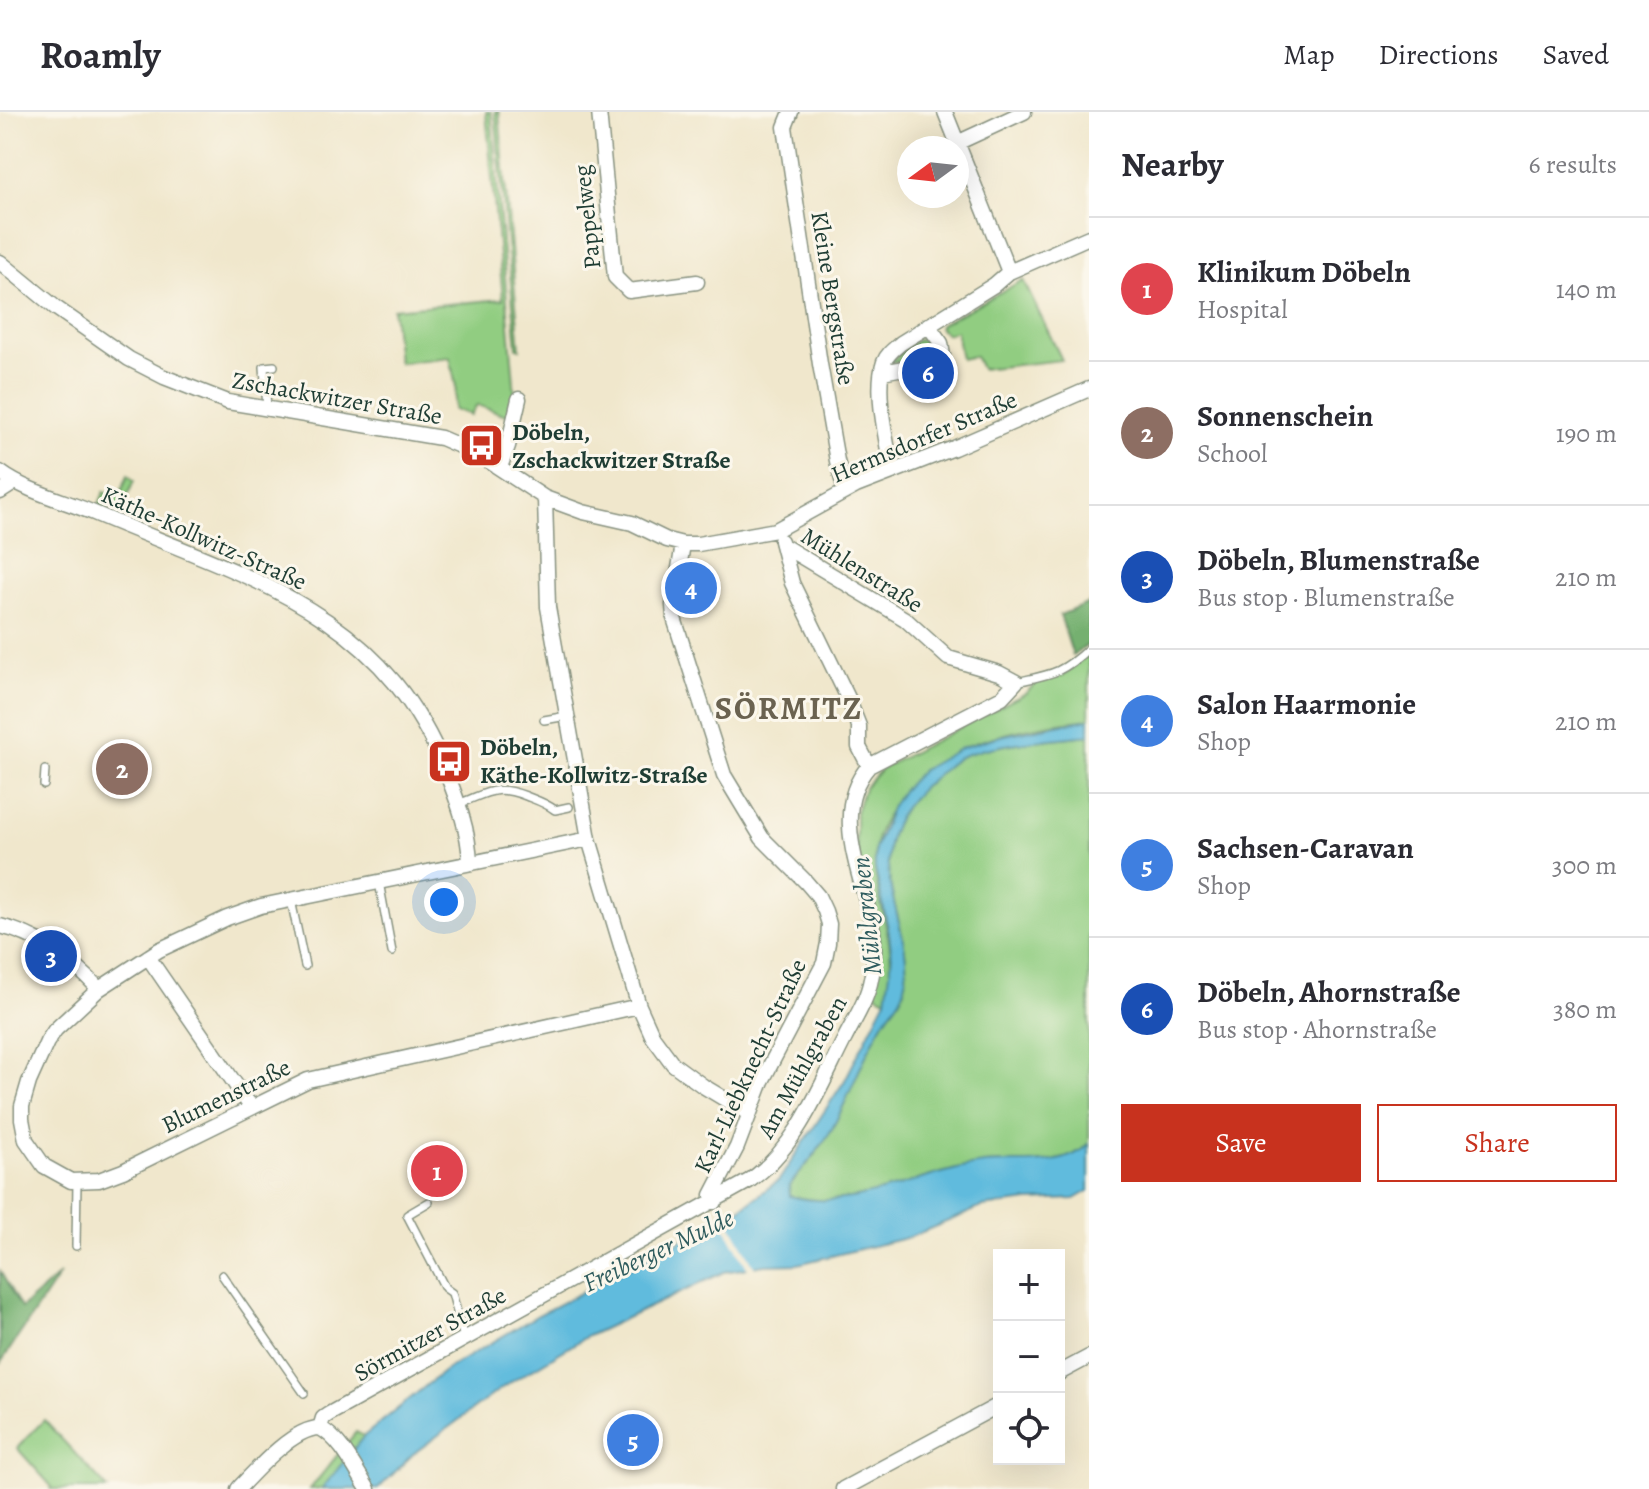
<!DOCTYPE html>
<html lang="en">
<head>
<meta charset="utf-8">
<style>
  :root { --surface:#fff; --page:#f7f7f7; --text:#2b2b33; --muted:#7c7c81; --line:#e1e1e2; --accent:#c8321e }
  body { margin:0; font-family:Alegreya,serif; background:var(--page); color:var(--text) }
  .controls { position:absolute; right:24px; bottom:24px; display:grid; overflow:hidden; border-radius:0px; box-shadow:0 8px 32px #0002 }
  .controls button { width:72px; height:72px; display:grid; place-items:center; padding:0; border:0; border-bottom:2px solid var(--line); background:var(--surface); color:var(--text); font:40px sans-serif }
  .compass { position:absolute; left:897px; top:24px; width:72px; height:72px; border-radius:50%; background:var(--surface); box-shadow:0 8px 32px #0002; rotate:255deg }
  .you { position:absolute; left:444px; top:790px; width:28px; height:28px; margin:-20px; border:6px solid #fff; border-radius:50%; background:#1a73e8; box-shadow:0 0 0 12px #1a73e833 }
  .badge { display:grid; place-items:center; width:52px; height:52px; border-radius:50%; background:var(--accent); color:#fff; font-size:26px; font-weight:700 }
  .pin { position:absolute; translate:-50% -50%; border:4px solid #fff; box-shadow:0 2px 8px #0006 }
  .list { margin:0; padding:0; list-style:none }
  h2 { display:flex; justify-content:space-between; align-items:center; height:104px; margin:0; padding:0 32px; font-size:34px }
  h2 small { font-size:26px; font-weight:400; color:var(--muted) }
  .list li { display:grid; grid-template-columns:52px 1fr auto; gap:24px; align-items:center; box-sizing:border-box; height:144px; padding:0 32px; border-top:2px solid var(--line) }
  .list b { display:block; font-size:30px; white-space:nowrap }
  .list p { margin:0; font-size:26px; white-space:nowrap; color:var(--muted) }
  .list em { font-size:26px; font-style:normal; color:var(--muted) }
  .actions { display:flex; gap:16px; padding:24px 32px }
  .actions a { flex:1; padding:18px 0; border:2px solid var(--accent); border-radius:0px; text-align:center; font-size:28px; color:var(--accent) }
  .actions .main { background:var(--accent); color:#fff }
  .icon { flex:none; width:44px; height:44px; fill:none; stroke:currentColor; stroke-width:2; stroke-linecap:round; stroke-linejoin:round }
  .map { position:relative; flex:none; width:1089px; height:1377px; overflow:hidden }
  header { display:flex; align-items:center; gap:48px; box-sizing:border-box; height:112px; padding:0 40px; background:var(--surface); border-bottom:2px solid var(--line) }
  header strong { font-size:38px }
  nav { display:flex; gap:44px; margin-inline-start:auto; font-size:28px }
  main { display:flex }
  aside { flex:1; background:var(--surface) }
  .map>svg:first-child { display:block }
</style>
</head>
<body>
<header>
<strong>Roamly</strong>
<nav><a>Map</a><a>Directions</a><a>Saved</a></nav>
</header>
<main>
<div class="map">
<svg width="1089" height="1377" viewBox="0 0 1089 1377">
  <rect width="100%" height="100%" fill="#fbf7ec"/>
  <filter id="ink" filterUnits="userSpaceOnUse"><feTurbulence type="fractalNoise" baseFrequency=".0125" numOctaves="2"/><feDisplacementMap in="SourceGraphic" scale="16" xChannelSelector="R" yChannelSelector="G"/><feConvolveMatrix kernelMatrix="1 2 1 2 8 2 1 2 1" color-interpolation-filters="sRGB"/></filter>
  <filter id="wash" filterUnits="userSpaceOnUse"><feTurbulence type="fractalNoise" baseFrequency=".006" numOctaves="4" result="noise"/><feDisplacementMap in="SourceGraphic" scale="32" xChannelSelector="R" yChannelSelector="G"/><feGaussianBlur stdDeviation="1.8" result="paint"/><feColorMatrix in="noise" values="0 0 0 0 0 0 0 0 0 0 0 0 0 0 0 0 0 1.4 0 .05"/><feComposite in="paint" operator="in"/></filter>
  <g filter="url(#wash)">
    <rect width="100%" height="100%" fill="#f0e7cc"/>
    <path fill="#91cd81" stroke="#58855a" stroke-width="2" d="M486,0H491L515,283L512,305L477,293L471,303L454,297L456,275L450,245L398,251L393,197L503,187Z
      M495,0H499L520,237L517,236Z
      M1023,168L1062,248L981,257L975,244L961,247L956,219L947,222L939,216L941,212Z
      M928,227L936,234L933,246L892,251L891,249L917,228Z
      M128,363L134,369L122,396L112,392L109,397L99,393L104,380L119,385Z
      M1089,541V607C1048,612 1003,619 964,635C954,639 944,650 935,657C902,685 871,705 875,755C879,804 900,835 886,887L874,881L856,726V700L864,676L881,657L1026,581L1037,570L1063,563Z
      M1089,623V1032C1060,1060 1014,1047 977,1053C915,1062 855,1101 790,1084L789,1074C805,1055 821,1037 833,1015C851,981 863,944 883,911C890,898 902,889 905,874C912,833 890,794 888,754C885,716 905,690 933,666C942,658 952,648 962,644C994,631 1054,627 1089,623Z
      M44,1308L108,1377H51L52,1375L17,1336Z
      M356,1320L364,1324L322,1377H310Z"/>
    <path fill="#74b06f" stroke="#4a7652" stroke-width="2" d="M1089,491V532L1073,544L1060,503Z
      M0,1159L21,1196L60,1162L0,1252Z"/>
    <path fill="#60bbdd" stroke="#407c88" stroke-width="2" d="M1089,607V623C1054,627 994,631 962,644C953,648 945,656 938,662C908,687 885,713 888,754C890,794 912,833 905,874C902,889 890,898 883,911C863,944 851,981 833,1015C821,1037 805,1054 789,1074L790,1084C855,1101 915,1062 977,1053C1014,1047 1060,1060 1089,1032V1079L1075,1087L1029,1089L982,1095L910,1125L798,1152L764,1153L724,1160L586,1225L503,1275L413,1342L378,1377H322L364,1324L444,1259L538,1203L736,1100L779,1068L845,968L886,887L892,847L889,821L875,757V737L892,694L902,679L922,658L961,636L999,624Z"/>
    <path fill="#f0e7cc" d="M725,1101L756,1158L749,1159L719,1104Z"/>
  </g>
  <g filter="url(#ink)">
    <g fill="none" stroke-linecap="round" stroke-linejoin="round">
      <defs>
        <path id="service" d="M267,296L264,255L274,254
          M1016,570C1052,562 1061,562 1089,536
          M544,608L567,604
          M44,673L45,658
          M458,692C488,681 494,672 526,684C536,688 546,691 555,698L569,695
          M379,770L392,840
          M291,788L305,854
          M429,1090L407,1103L445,1176L452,1181L464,1226
          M76,1134L77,1070
          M222,1163L304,1281"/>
        <path id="minor" d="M599,0L615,165L629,179L697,170
          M791,0L785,15L820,252L837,349L845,379
          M957,31L1024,0
          M0,150L56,196L129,247L164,265L228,290L441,326L478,342L545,386L583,400L632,411L667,428L683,432H698L776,418L856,374L954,336L1089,277
          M1009,160L1089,125
          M882,260L937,250L943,244L941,231L928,213
          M500,355L508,334L519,287
          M0,360C27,380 63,388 94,401C240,464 380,495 445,657C457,687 469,718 470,751
          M892,360C887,330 874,278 884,250C887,242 894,237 901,231L994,173L1009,160L945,0
          M0,380L14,371
          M545,386L548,495L589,727L639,894L653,925L673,952L703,974L748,1001
          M781,429L792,471L848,586L859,614V635L869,654
          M683,432L673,493L674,506L724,663L762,726L806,770L818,784L825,799L829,812L828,831L824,851L762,969L737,1035L712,1083L715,1090
          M589,727L261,794L227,806L159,838L99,877L55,918L47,930L29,970L22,994V1007L26,1028L44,1054L71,1069L99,1068L123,1059L308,968L639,894
          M0,814C40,823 72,848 99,877
          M148,845L251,995
          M1059,1261L1089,1245
          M320,1316C341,1327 355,1357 368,1377
          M238,1377C255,1359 294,1315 320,1316L323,1306L329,1302L749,1069C796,1037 819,977 844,928C854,908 867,889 871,867C875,850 875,834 873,818C864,766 828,700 869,654L1002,585L1016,570L999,561L948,546L905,507L782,433
          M843,1377L999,1293"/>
      </defs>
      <use href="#service" stroke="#889280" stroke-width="10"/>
      <use href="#minor" stroke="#889280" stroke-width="17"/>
      <use href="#service" stroke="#fff" stroke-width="7"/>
      <use href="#minor" stroke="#fff" stroke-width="14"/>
    </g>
  </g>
  <defs>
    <symbol id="bus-square" viewBox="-11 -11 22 22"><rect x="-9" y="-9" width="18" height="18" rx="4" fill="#c8321e" stroke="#fbf7ec"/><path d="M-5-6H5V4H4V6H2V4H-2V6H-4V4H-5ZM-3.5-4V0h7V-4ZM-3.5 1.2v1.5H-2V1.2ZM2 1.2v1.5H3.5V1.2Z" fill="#fff"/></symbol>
  </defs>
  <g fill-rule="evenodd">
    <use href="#bus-square" x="456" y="308" width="51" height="51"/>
    <use href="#bus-square" x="424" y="624" width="51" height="51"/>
  </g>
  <g text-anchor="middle" stroke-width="6" stroke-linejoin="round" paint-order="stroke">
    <g font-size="24" fill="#1f3d34" stroke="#fbf7ec">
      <text transform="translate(587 105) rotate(-96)" y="8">Pappelweg</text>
      <text transform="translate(833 186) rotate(81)" y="8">Kleine Bergstraße</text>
      <text transform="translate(337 286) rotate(10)" y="8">Zschackwitzer Straße</text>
      <text transform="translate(924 325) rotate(-23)" y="8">Hermsdorfer Straße</text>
      <text transform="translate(204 426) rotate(24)" y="8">Käthe-Kollwitz-Straße</text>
      <text transform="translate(862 458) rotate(32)" y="8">Mühlenstraße</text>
      <text transform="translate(750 954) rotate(-65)" y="8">Karl-Liebknecht-Straße</text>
      <text transform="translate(802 955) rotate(-61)" y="8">Am Mühlgraben</text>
      <text transform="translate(226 984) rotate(-26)" y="8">Blumenstraße</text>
      <text transform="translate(430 1222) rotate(-29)" y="8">Sörmitzer Straße</text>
    </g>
    <g font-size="24" font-weight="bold" fill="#1f3d34" stroke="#fbf7ec" text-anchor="start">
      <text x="512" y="328">Döbeln,<tspan x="512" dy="28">Zschackwitzer Straße</tspan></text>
      <text x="480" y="643">Döbeln,<tspan x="480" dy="28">Käthe-Kollwitz-Straße</tspan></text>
    </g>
    <g font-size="26" font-style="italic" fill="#2f5c5e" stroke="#fbf7ec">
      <text transform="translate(866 804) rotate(-96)" y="9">Mühlgraben</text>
      <text transform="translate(658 1138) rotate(-25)" y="9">Freiberger Mulde</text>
    </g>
    <g font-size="32" font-weight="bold" letter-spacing="2" fill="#6a6250" stroke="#fbf7ec">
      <text x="789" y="607">SÖRMITZ</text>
    </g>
  </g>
</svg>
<div class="controls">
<button>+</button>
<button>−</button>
<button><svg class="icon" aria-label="locate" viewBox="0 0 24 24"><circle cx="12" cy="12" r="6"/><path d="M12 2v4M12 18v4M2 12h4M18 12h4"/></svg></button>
</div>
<svg class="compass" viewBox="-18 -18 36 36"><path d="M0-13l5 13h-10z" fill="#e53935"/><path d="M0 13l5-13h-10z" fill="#7c7c81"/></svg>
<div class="you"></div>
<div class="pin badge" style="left:437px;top:1059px;background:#e0444e">1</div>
<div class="pin badge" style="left:122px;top:657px;background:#8d6e63">2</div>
<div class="pin badge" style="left:51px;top:844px;background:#1a4fb4">3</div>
<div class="pin badge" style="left:691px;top:476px;background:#3f7fe0">4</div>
<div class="pin badge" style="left:633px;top:1328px;background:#3f7fe0">5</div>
<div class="pin badge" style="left:928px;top:261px;background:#1a4fb4">6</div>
</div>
<aside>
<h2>Nearby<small>6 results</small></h2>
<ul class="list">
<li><span class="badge" style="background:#e0444e">1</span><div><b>Klinikum Döbeln</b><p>Hospital</p></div><em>140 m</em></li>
<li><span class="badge" style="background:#8d6e63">2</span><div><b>Sonnenschein</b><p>School</p></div><em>190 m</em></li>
<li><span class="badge" style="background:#1a4fb4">3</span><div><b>Döbeln, Blumenstraße</b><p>Bus stop · Blumenstraße</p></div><em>210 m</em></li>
<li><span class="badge" style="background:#3f7fe0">4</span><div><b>Salon Haarmonie</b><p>Shop</p></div><em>210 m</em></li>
<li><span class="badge" style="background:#3f7fe0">5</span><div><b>Sachsen-Caravan</b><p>Shop</p></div><em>300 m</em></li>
<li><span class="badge" style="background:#1a4fb4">6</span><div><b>Döbeln, Ahornstraße</b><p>Bus stop · Ahornstraße</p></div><em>380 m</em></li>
</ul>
<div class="actions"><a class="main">Save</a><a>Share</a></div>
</aside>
</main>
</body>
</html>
